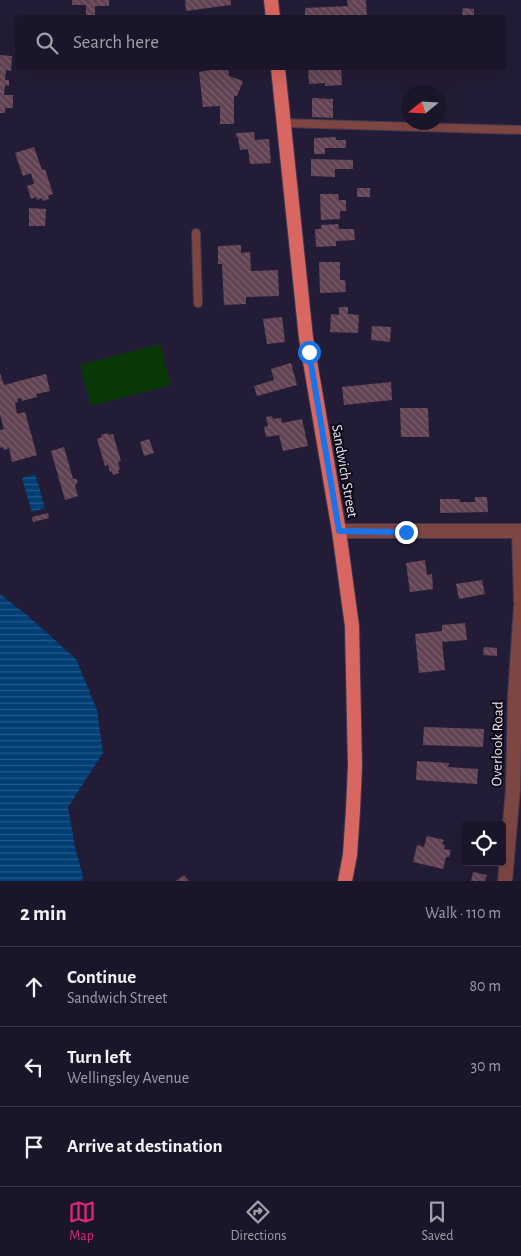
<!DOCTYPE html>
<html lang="en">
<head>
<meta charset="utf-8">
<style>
  :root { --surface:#1a1528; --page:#272234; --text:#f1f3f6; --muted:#9f9fa8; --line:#383445; --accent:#db2777 }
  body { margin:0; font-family:"Alegreya Sans",sans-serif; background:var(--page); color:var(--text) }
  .controls { position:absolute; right:15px; bottom:15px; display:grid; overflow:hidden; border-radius:5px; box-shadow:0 5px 20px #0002 }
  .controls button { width:45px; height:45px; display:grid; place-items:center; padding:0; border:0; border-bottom:1px solid var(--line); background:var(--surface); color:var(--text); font:25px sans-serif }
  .compass { position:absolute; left:401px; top:85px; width:45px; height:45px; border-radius:50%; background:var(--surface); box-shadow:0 5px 20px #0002; rotate:252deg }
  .stop { position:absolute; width:15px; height:15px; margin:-11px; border:4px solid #1a73e8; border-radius:50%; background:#fff }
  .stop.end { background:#1a73e8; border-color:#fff; box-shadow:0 1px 5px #0008 }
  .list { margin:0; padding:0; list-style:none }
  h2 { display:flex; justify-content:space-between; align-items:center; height:65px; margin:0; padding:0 20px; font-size:21px }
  h2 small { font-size:16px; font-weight:400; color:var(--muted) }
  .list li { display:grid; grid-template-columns:32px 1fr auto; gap:15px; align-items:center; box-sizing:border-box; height:80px; padding:0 20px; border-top:1px solid var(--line) }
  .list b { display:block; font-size:19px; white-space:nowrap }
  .list p { margin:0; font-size:16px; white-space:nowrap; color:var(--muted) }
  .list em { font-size:16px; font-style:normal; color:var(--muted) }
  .icon { flex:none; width:28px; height:28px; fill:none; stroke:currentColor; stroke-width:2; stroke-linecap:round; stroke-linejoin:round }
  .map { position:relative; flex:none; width:521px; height:881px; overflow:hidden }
  .search { position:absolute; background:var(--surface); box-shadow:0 5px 20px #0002; left:15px; right:15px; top:15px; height:55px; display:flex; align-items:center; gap:12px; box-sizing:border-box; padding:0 18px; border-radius:5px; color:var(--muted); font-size:19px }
  .sheet { height:305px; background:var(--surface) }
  nav { display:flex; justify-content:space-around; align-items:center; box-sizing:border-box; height:70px; border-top:1px solid var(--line); background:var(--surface); font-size:14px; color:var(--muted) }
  nav a { display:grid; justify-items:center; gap:2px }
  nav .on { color:var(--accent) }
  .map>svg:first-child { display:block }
</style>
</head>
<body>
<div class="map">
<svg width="521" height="881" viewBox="0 0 521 881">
  <defs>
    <pattern id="water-rules" width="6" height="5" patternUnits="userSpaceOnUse" patternTransform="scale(1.25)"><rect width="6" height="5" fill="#003e74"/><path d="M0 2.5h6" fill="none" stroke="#255a89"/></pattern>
    <pattern id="building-back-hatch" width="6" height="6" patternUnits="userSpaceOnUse" patternTransform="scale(1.25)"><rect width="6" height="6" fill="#624353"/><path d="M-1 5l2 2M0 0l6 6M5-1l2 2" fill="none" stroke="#785e6c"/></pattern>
  </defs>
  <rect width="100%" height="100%" fill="#231c36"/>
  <path fill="#093807" d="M160,344L171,385L91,406L80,365Z"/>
  <path fill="url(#water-rules)" d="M35,474L45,508L32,512L22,478Z
    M0,594L28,616L76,659L97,710L103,753L68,807L75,847L83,877L82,881H0Z"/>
  <path fill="url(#building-back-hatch)" d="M72,0H109V6H95V18H86V5H72Z
    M185,0H231V5L186,11Z
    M347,0H366L367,18H305V8L348,6Z
    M463,8L474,9V15H478V18H459V15H462Z
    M0,55L12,56L11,71L6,70L5,80H9V86L5,85L4,95H13V108H5V113H0Z
    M210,68H228L229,76L243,81L237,96H234V124H220V106L203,107L199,72L211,70Z
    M308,68H341L342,85L325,86V83L309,84Z
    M312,98L333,99V118L312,117Z
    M254,132L255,140L269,139L271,163L250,164L248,149L240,150L238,137H236V133Z
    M336,137V140H346V148H325V154H314V138Z
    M34,147L42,170L45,169L53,194L48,196L49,199L43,201L42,198L37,200L36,197L31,199L27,186L34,184L31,173L23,176L15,153Z
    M311,159L353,160V169H335V177L311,176Z
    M357,188H370V197H357Z
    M320,194H338L339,200H346V211H340V219L321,220Z
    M29,208L46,209L45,226H29Z
    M338,224L339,229H354L355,240L336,241V246L316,247L315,229H321V225Z
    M241,245V253L250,252L251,271L278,270L279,296L246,297V304L224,305L222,264H218V246Z
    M319,262H340V280H345L346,292L320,293Z
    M339,307H348V314L359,315L358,333L330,332L331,314L339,315Z
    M282,317L285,342L267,344L263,319Z
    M372,326L391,327L390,342L371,340Z
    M291,363L297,385L257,396L254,386L274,380L271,369Z
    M0,373L4,385L46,374L50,391L36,394L37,397L22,401L21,398L17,399L18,402L15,403L17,414L25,412L37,455L12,462L9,448L4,450L3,447L0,448V430L4,429L0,415Z
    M391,382L392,400L344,405L342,387Z
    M400,408H428L429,437H401Z
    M272,416L273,419L281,418L282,423L302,419L308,446L283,451L279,435L266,437L264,427L268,426L266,417Z
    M108,433L109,435L113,434L121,461L118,462L120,469L118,470L119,473L113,475L112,471L110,472L108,465L105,466L97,439L102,437L101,435Z
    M149,439L154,453L144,456L140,442Z
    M64,447L73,479H76L78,481L75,486L78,496L65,500L51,451Z
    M475,497H487L488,512L440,513V499H460V502H475Z
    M48,513L49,518L33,522L32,517Z
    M425,560L427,575L432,574L433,589L410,592L406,563Z
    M482,580L485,594L459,599L456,584Z
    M465,623L467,640L442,642L445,670L419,673L415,634L442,631V625Z
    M484,647L497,648V656L483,655Z
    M424,727L484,729L483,747L423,745Z
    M417,761L449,763L448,767L478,769L477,784L416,780Z
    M427,836L444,840L442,844L445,845L444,849L451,850L449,857H446L443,869L413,862L417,845L424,847Z
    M473,872L487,875L485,881H471Z
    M184,875L189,881H176Z"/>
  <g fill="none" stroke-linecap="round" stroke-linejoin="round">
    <defs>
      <path id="service" d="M284,123L521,130
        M196,233L198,303"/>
      <path id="minor" d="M339,531H521
        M519,531L521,601
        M505,881L513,789L515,695L521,607"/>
      <path id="primary" d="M271,0L273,18
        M278,68L306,338L339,531L352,626L355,766L353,810L350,855L345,881"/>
    </defs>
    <use href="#service" stroke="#3f3851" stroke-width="10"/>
    <use href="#minor" stroke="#3f3851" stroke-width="16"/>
    <use href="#primary" stroke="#3f3851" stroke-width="16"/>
    <use href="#service" stroke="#7d4642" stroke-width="8"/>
    <use href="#minor" stroke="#7d4642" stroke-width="14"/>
    <use href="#primary" stroke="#d86761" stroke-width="14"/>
  </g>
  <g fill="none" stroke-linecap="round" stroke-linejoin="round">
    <path stroke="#1a73e8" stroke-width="6" d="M309,352L339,531L406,532"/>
  </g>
  <g text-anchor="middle" stroke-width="4" stroke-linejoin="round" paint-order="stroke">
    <g font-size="15" fill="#e9e5f7" stroke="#0c0914">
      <text transform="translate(345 471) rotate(80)" y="5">Sandwich Street</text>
      <text transform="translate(497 744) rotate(-89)" y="5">Overlook Road</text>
    </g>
  </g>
</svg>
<div class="controls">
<button><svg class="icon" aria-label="locate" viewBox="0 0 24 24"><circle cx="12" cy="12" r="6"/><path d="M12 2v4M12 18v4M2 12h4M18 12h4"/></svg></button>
</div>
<svg class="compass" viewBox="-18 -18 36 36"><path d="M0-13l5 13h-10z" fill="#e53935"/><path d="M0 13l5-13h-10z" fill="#9f9fa8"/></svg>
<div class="stop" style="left:309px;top:352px"></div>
<div class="stop end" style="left:406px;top:532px"></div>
<div class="search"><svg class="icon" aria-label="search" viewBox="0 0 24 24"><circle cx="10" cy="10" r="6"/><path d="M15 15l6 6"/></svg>Search here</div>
</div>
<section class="sheet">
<h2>2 min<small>Walk · 110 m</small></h2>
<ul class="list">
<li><svg class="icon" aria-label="ahead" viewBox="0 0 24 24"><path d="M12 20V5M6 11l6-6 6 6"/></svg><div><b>Continue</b><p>Sandwich Street</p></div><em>80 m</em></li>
<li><svg class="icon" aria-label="left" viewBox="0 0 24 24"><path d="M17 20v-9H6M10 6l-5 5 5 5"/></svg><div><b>Turn left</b><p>Wellingsley Avenue</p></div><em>30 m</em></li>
<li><svg class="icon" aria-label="arrive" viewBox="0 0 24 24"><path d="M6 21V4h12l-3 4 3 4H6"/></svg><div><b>Arrive at destination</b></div></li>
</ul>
</section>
<nav>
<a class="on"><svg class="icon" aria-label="map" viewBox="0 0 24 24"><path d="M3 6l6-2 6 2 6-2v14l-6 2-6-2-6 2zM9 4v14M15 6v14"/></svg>Map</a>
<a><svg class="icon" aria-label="directions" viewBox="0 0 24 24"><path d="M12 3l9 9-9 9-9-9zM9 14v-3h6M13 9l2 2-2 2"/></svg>Directions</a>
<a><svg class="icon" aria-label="saved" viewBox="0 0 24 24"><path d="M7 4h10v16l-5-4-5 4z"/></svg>Saved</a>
</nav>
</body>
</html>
